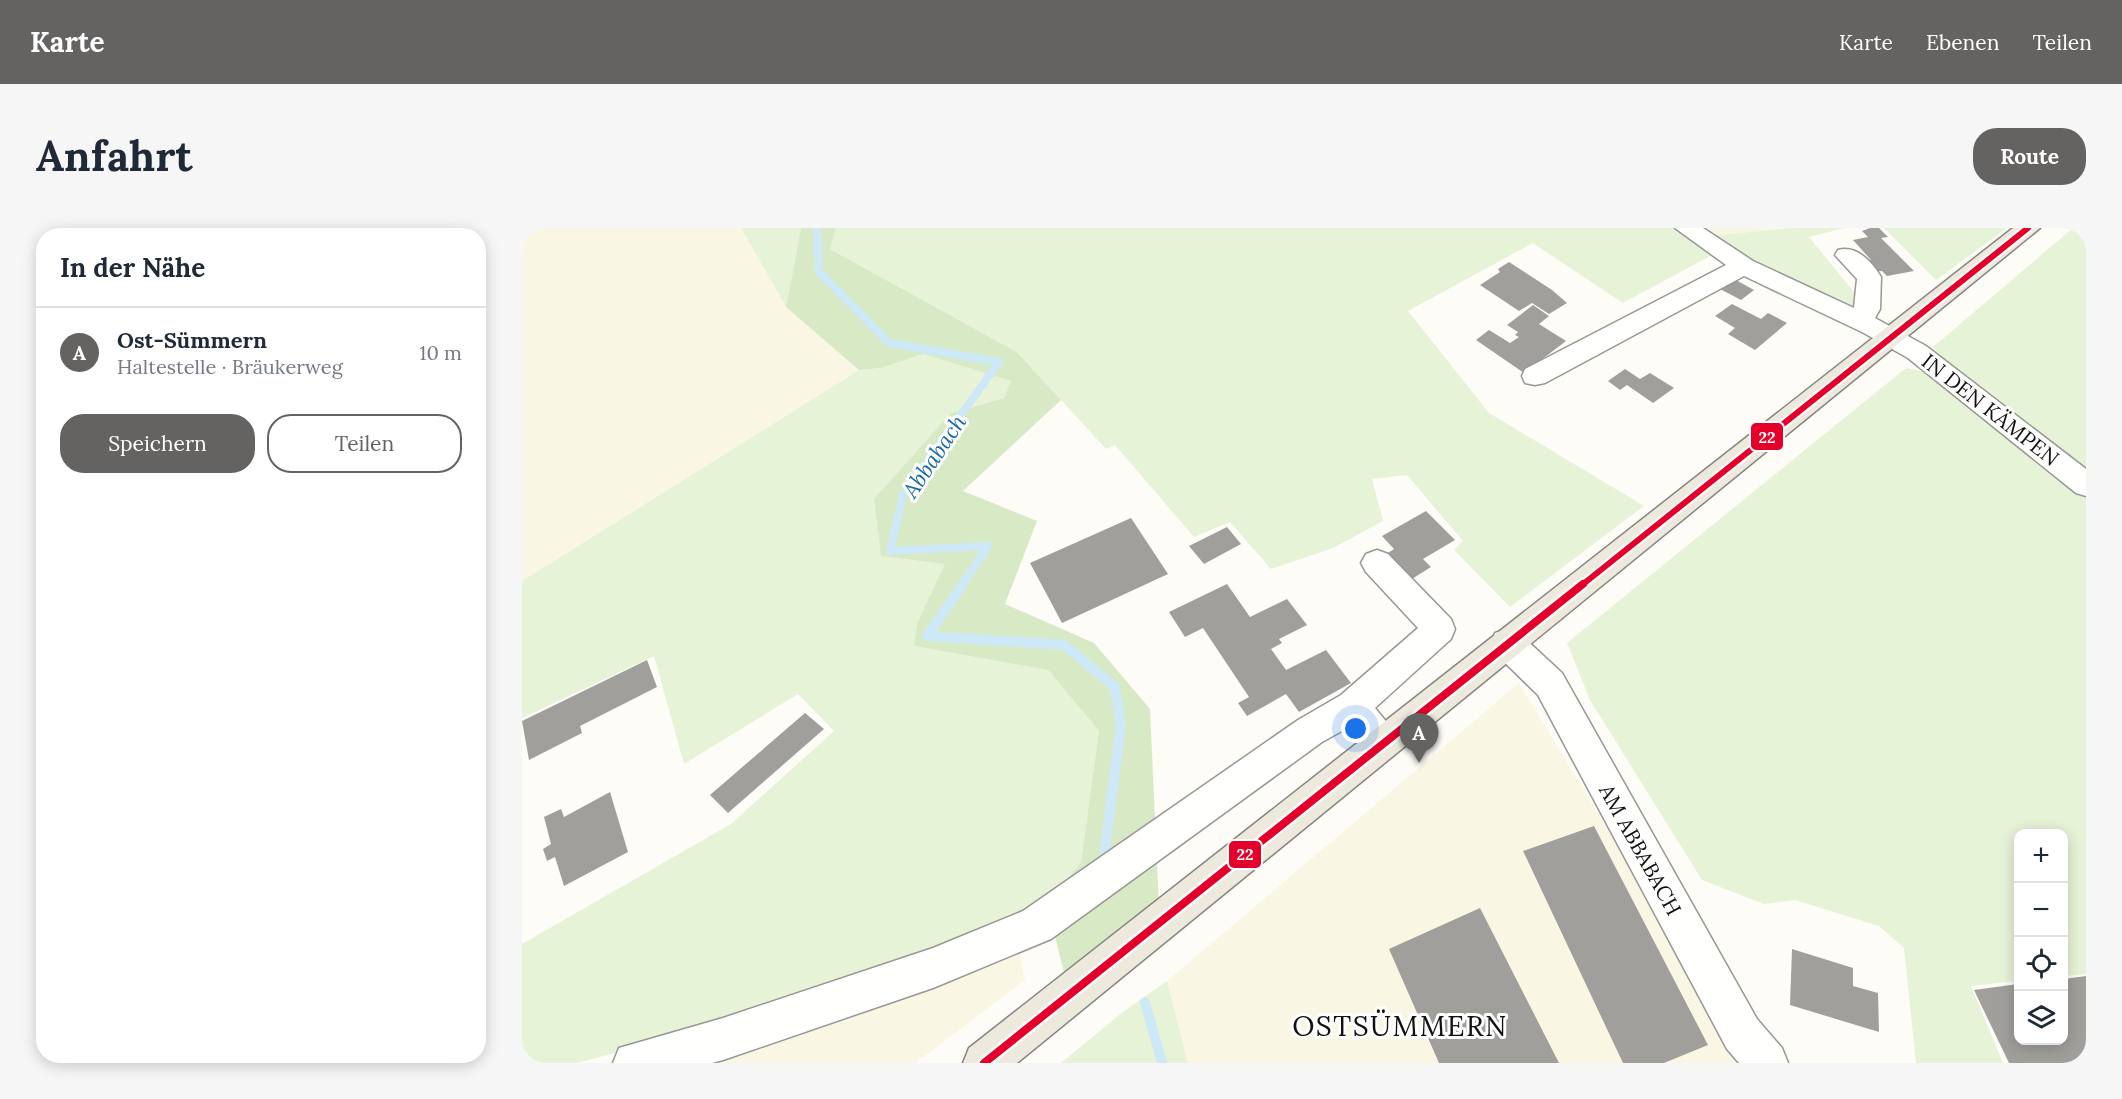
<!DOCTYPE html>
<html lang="de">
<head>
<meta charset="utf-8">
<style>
  :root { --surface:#fff; --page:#f6f6f7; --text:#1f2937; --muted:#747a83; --line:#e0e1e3; --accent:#646362 }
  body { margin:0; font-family:Lora,serif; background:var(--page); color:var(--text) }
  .controls { position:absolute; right:18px; bottom:18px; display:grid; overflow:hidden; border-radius:12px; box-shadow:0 3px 15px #0003 }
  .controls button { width:54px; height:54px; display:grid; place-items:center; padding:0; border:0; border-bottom:2px solid var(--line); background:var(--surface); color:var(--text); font:30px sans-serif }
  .you { position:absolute; left:834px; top:501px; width:21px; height:21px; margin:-15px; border:4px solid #fff; border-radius:50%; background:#1a73e8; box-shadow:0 0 0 9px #1a73e833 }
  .badge { display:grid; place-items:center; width:39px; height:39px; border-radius:50%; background:var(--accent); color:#fff; font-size:20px; font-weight:700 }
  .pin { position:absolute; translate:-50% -50px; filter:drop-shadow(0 2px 3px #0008) }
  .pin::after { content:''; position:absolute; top:32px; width:21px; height:18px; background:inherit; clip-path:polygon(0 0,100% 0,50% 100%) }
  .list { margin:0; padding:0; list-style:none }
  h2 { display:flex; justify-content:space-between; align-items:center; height:78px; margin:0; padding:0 24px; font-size:26px }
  h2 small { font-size:20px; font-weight:400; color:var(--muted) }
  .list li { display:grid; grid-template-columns:39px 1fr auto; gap:18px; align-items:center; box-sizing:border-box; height:90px; padding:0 24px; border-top:2px solid var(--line) }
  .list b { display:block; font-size:22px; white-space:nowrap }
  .list p { margin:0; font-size:20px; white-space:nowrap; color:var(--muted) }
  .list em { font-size:20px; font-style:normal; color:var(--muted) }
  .actions { display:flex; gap:12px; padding:18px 24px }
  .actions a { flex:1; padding:14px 0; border:2px solid var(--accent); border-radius:24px; text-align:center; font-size:21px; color:var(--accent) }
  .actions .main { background:var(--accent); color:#fff }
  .icon { flex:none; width:33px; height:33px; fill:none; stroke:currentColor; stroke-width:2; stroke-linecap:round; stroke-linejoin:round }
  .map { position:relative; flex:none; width:1564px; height:835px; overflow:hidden; border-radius:24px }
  header { display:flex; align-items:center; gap:36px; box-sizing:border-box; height:84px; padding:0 30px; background:var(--accent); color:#fff }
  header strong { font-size:28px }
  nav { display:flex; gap:33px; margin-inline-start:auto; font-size:21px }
  .intro { display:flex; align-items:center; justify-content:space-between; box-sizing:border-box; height:144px; padding:0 36px }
  h1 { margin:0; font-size:42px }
  .button { padding:15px 27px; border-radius:24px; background:var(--accent); color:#fff; font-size:21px; font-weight:700 }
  main { display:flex; gap:36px; padding:0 36px }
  aside { flex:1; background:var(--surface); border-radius:24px; box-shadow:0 3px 15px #0003 }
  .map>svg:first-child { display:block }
</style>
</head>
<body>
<header>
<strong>Karte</strong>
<nav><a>Karte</a><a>Ebenen</a><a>Teilen</a></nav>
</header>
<div class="intro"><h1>Anfahrt</h1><a class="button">Route</a></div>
<main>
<aside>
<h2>In der Nähe<small></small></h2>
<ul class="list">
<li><span class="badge">A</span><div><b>Ost-Sümmern</b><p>Haltestelle · Bräukerweg</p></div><em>10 m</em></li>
</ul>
<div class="actions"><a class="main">Speichern</a><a>Teilen</a></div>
</aside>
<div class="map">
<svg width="1564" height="835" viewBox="0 0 1564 835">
  <rect width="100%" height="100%" fill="#fdfcf7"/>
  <path fill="#f9f7e4" d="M0,0H219L264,79L337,142L0,353Z
    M1172,0H1273L1185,8Z
    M997,455L1228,835H666L645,753Z
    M494,706L503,752L394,835H112Z"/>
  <path fill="#e7f3d7" d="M219,0H279L264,79Z
    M314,0H1154L1188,28L1101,75L1011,15L886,83L967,185L1122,278L988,379L932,322L941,313L885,247L850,251L861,293L811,320L749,341L708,294L672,309L593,217L584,221L495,124L308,21Z
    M1273,0H1323L1287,9L1340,74L1334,86L1225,35L1185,8Z
    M1362,0H1485L1414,52Z
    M1551,0H1564V246L1423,134L1411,119Z
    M401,126L490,153L482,170L429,185L424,336L395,395L392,418L526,442L577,503L559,634L525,676L509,690L194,798L55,835H0V716L209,596L312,503L276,466L162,536L132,428L0,490V353L337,142L360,140Z
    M1384,140L1403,144L1564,270V746L1542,748V606H1496V753L1449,758L1481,835H1394L1382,720L1357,698L1273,672L1242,676L1180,652L1068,472L1045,415Z
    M645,753L666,835H539L602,783Z"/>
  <path fill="#d8eac5" d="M279,0H314L308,21L495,124L539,172L441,263L515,293L483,376L572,415L628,481L637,678L544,753L525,676L559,634L577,503L526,442L392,418L395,395L423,336L359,328L352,271L429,185L482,170L489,153L401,126L360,140L337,142L264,79Z"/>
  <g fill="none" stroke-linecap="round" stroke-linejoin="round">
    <path stroke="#cde8f7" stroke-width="8" d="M295,0L297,44L367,115L477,134L381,267L368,323L466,318L440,357"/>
    <path stroke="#cde8f7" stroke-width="10" d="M441,356L405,408L542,417L593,459L599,497L581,635
      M623,774L640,835"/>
  </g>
  <path fill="#a19f9c" d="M1348,0H1357L1366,9L1359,10L1392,43L1365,48L1360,43L1351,44L1341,34L1349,32L1331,12L1346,9L1340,3Z
    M987,34L1030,62L1045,75L1027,86L1010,75L997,83L958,57L978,44L976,41Z
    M1212,51L1232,62L1219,72L1198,61Z
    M1210,76L1239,91L1246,85L1265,95L1233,122L1206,106L1213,100L1193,88Z
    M1011,77L1027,88L1017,96L1044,113L1002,145L954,112L967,102L988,115L997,109L993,107L996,104L985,97Z
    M1103,141L1118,151L1128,145L1152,160L1131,175L1105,157L1098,162L1086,153Z
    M904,283L933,312L901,331L909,339L885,354L860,329L872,321L860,308Z
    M609,290L646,346L540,395L508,335Z
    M705,299L719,316L682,336L667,318Z
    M705,356L728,389L765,371L785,397L757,411L760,415L749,421L764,442L804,422L829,455L777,484L764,466L725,488L716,475L727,469L681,400L663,409L647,384Z
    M125,432L135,459L58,498L60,505L7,532L0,493Z
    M283,485L302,501L206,585L188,567Z
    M88,564L106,624L42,658L33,629L25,633L21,621L29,616L22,589L39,581L42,589Z
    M1072,598L1186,817L1142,835H1101L1001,623Z
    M958,680L1037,835H917L867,721Z
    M1270,721L1331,740V758L1356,765L1357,804L1268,777Z
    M1564,748V835H1487L1452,762L1496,756V812H1542V751Z"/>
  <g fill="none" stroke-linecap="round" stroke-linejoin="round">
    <defs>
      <path id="minor" d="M1153,0H1181L1231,33L1332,80L1335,51L1313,27L1316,22C1335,17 1350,34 1359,49L1358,81L1353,90L1404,118L1564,241V268L1554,265L1386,130L1340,104L1222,48L1023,155L1013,157L1003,155L1000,148L1003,141L1204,37Z
        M855,322L866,326L929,391L933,401L929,411L853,480L872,503L878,514L872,525L860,530L848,525L827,499L800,514L529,711L411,760L201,832L190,835H91L97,820L201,790L411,720L501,683L776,492L819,467L896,400L844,344L839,335L844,326Z
        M985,401L997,405L1040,445L1235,791L1260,820L1266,835H1217L1205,821L1016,467L973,425L969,415L973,405Z"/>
      <path id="major" d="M1491,0H1518L495,835H441L447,820Z"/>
    </defs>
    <use href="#minor" stroke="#979795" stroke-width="3"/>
    <use href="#major" stroke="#858482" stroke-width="3"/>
    <use href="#minor" fill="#fffffe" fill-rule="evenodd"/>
    <use href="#major" fill="#ede9dc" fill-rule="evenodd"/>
    <defs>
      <path id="bus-1-far1" d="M1060,357L1506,0"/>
      <path id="bus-1" d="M462,835L1061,356"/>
    </defs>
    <use href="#bus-1-far1" stroke="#fff" stroke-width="10"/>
    <use href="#bus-1" stroke="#fff" stroke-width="13"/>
    <use href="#bus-1-far1" stroke="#e4002b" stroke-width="6"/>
    <use href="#bus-1" stroke="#e4002b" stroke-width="8"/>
  </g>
  <g text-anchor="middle" stroke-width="6" stroke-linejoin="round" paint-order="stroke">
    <g font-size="21" fill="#111" stroke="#fff">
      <text transform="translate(1468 182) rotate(38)" y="7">IN DEN KÄMPEN</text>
      <text transform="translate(1118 622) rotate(61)" y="7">AM ABBABACH</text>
    </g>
    <g font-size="22" font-style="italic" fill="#1768a6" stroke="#fff">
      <text transform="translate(412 228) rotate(-56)" y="8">Abbabach</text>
    </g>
    <g font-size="28" letter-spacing="1.5" fill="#111" stroke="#fff">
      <text x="878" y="808">OSTSÜMMERN</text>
    </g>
  </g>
  <g stroke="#fff" stroke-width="2">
    <rect x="1228" y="194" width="34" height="29" rx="6" fill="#e4002b"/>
    <rect x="706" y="612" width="34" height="29" rx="6" fill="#e4002b"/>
  </g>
  <g font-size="16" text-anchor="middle" font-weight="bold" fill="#fff">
    <text x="1245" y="215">22</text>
    <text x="723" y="632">22</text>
  </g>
</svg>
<div class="controls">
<button>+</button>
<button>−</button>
<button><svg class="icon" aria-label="locate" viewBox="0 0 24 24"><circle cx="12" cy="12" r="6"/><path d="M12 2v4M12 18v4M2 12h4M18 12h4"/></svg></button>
<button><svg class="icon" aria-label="layers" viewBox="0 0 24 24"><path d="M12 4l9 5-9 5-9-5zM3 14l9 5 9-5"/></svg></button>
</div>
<div class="you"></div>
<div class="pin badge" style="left:897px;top:535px">A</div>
</div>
</main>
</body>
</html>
